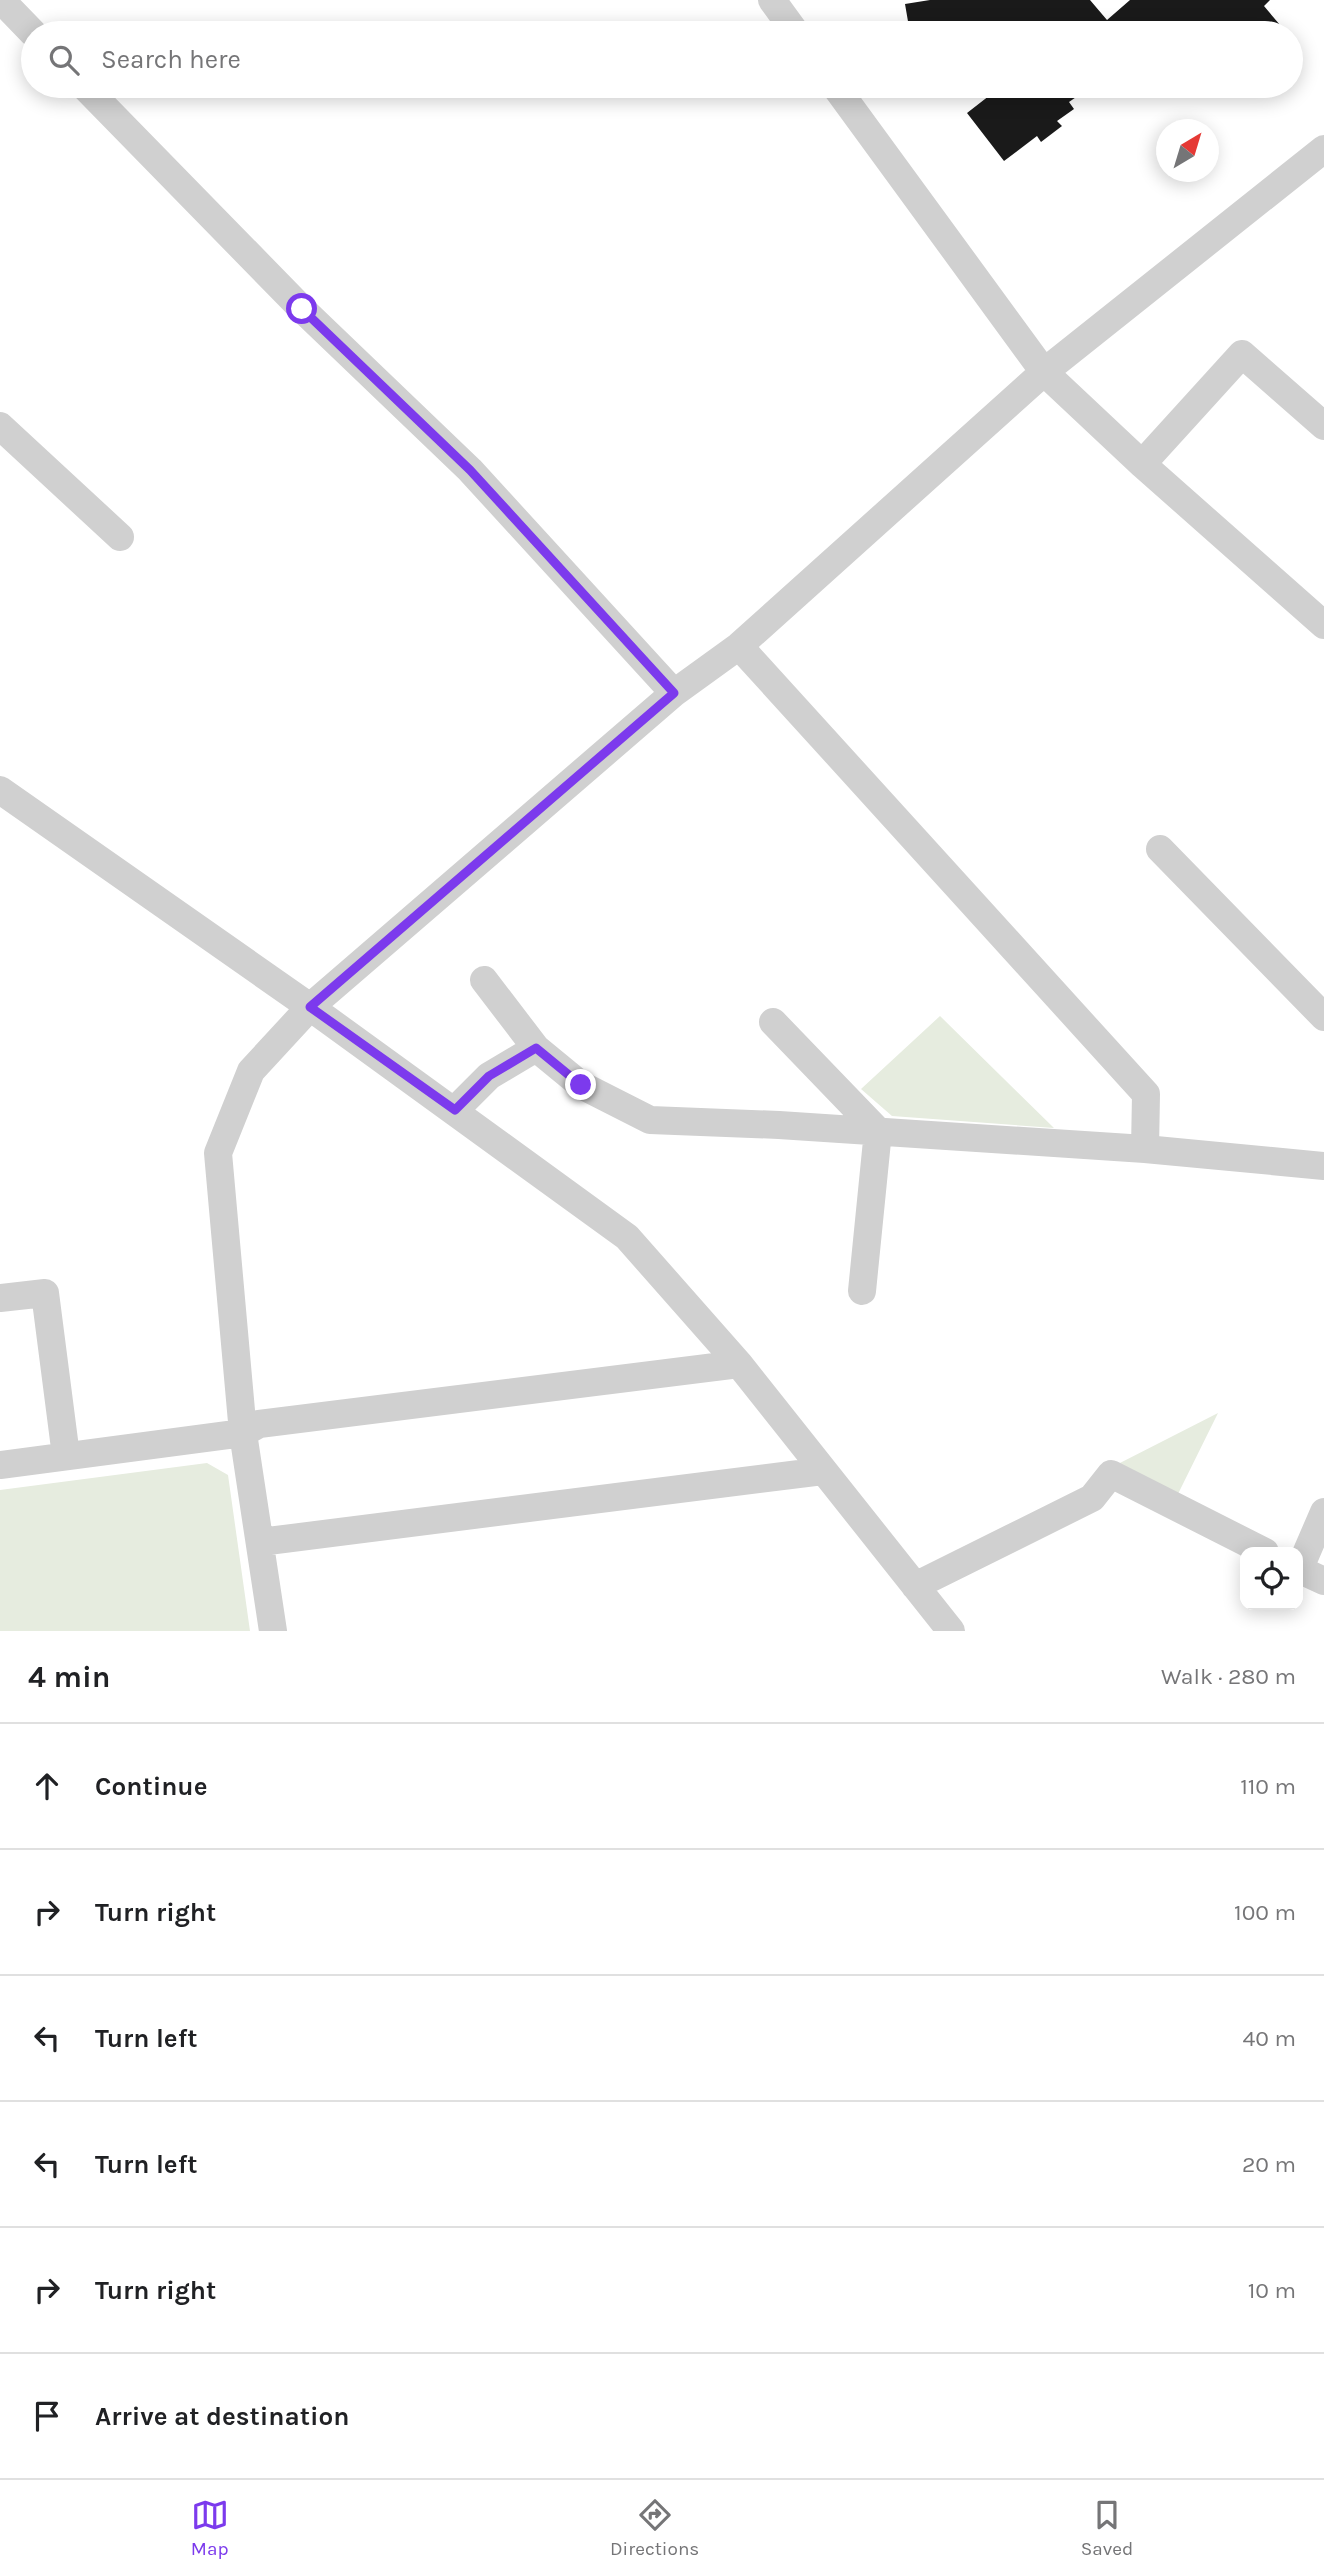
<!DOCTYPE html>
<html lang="en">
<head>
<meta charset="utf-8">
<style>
  :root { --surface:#fff; --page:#f2f2f2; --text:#202124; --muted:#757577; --line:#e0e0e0; --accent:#7c3aed }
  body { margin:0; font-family:Karla,sans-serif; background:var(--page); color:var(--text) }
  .controls { position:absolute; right:21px; bottom:21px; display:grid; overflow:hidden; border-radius:14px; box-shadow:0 4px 18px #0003 }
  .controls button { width:63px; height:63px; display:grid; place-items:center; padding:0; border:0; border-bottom:2px solid var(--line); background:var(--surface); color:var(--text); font:35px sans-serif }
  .compass { position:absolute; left:1156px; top:119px; width:63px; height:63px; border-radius:50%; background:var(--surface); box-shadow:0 4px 18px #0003; rotate:38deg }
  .stop { position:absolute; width:21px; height:21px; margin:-16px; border:5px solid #7c3aed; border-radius:50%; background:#fff }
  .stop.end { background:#7c3aed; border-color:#fff; box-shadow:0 2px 7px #0008 }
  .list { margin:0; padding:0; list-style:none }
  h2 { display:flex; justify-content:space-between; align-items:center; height:91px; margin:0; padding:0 28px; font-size:30px }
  h2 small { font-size:23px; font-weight:400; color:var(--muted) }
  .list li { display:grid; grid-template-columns:46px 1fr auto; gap:21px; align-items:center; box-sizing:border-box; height:126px; padding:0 28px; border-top:2px solid var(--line) }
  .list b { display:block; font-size:26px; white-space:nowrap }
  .list em { font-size:23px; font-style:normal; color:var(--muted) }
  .icon { flex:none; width:38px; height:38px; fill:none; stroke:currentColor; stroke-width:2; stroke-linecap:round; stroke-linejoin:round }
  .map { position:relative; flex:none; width:1324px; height:1631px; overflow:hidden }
  .search { position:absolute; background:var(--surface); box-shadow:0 4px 18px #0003; left:21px; right:21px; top:21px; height:77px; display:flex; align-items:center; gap:18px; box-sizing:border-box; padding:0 24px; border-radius:38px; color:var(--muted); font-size:26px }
  .sheet { height:847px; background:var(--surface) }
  nav { display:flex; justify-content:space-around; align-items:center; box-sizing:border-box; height:98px; border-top:2px solid var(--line); background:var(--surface); font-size:19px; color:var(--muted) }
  nav a { display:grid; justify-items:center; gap:4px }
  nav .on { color:var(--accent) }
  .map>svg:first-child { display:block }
</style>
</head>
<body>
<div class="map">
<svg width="1324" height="1631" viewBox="0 0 1324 1631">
  <rect width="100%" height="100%" fill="#fff"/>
  <path fill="#e6ecdf" d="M940,1016L1054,1128L892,1116L861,1089Z
    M1218,1413L1176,1498L1116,1465Z
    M207,1463L228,1475L250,1631H0V1490Z"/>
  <path fill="#1a1a1a" d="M930,0H1090L1107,20L1130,0H1270L1264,6L1280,25L1270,33H1047L1039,26H1026L1027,33H910L905,4Z
    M990,86H1092L1069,102L1074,109L1057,121L1062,126L1041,142L1037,136L1004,161L967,113L994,92Z
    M1153,86H1206L1199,91L1155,88Z"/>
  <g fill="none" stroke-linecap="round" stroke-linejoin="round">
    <path stroke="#d0d0d0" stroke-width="28" d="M1,0L33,33
      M772,0L796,33
      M84,86L302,309L470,470L674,693
      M835,86L1044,372L1142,464L1324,625
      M0,426L120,537
      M1142,464L1242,354L1324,426
      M739,646L1146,1094L1145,1149
      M0,790L310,1007L627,1237L739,1364L951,1631
      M1160,849L1324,1017
      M484,980L536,1048
      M773,1022L878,1131L862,1291
      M455,1110L489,1076L536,1048L581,1085L650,1120L779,1125L1145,1149L1324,1166
      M0,1298L45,1293L66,1456
      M0,1465L243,1433L259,1424L739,1364
      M260,1542L823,1471
      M1298,1569L1324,1581
      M1299,1570L1324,1512
      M915,1586L1092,1498L1111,1474L1265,1552
      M273,1631L243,1433L218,1153L251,1071L310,1007L674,693L739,646L1044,372L1324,149"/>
  </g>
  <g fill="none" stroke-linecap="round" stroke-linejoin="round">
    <path stroke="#7c3aed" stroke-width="9" d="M302,309L470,470L674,693L310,1007L455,1110L489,1076L536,1048L581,1085"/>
  </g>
</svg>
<div class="controls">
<button><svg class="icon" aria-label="locate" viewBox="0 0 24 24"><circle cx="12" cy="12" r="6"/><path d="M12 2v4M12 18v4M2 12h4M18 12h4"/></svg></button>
</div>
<svg class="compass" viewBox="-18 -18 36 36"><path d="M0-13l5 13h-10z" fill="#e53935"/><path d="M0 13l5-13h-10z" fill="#757577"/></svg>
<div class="stop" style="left:302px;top:309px"></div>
<div class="stop end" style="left:581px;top:1085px"></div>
<div class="search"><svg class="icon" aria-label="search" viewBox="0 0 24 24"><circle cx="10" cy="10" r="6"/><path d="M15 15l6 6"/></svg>Search here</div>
</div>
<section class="sheet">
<h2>4 min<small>Walk · 280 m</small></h2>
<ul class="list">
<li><svg class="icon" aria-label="ahead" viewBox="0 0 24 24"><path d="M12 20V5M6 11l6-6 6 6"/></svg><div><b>Continue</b></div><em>110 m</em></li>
<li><svg class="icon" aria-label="right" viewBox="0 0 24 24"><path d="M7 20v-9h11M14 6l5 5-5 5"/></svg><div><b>Turn right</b></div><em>100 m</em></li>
<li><svg class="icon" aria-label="left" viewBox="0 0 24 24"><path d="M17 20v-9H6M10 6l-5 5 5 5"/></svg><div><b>Turn left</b></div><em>40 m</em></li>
<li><svg class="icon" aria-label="left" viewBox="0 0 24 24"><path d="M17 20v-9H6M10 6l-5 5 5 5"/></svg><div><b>Turn left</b></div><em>20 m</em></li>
<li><svg class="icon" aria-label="right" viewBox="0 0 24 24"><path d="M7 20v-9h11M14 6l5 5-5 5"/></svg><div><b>Turn right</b></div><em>10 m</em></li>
<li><svg class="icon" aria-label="arrive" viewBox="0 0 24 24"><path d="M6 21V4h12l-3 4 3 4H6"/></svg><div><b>Arrive at destination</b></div></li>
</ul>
</section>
<nav>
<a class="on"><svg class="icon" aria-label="map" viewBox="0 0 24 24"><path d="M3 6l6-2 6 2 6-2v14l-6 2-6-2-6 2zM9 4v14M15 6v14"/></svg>Map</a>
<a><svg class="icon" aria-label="directions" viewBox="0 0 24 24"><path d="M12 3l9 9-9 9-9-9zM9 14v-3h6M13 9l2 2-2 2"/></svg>Directions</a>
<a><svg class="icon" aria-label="saved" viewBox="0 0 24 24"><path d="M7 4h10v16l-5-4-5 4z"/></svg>Saved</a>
</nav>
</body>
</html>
